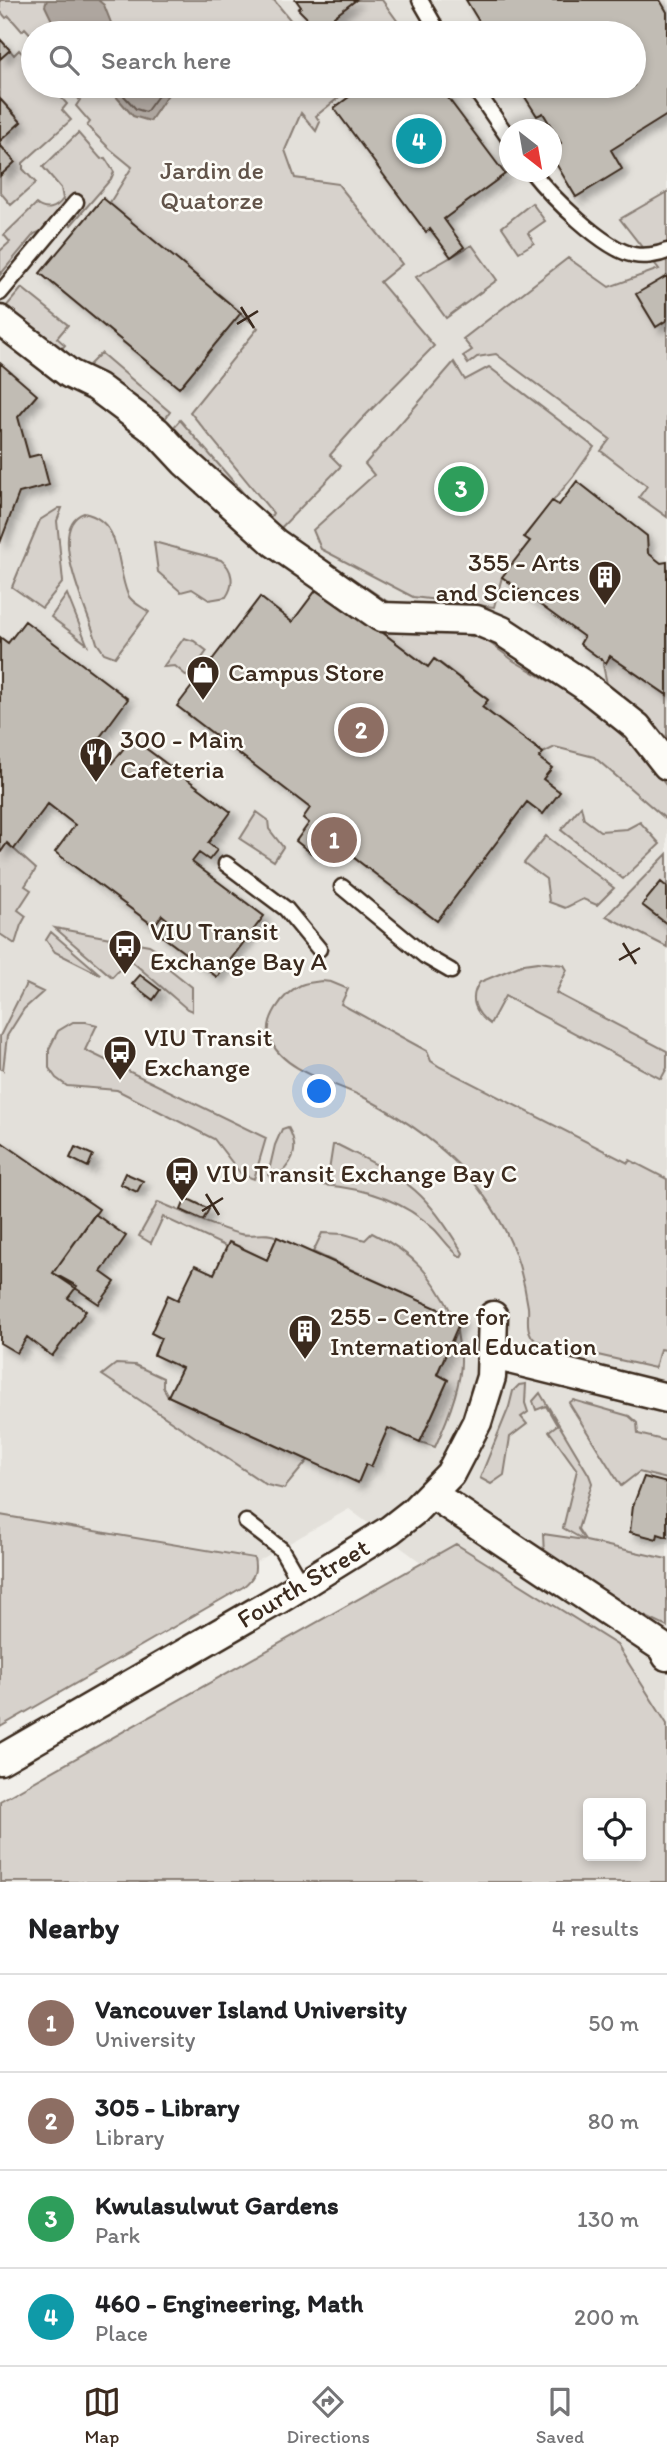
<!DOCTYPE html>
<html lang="en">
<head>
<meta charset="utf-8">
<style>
  :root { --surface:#fff; --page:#f2f2f2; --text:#202124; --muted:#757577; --line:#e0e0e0; --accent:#3b2a1e }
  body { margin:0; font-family:Itim,sans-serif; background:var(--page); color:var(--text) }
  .controls { position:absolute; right:21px; bottom:21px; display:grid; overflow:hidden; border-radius:7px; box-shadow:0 4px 10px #0003 }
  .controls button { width:63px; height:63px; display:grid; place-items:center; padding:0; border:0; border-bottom:2px solid var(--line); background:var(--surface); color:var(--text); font:35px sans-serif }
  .compass { position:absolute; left:499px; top:119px; width:63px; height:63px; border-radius:50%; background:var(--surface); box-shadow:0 4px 10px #0003; rotate:149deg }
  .you { position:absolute; left:320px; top:1092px; width:24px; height:24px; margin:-18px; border:5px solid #fff; border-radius:50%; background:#1a73e8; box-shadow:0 0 0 10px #1a73e833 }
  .badge { display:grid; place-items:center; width:46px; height:46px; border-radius:50%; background:var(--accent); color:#fff; font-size:23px; font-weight:700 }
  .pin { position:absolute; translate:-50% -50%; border:4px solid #fff; box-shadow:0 2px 7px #0006 }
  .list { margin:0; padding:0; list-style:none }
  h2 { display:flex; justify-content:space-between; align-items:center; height:91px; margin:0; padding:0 28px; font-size:30px }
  h2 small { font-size:23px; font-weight:400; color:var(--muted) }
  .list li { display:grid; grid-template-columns:46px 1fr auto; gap:21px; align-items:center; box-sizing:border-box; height:98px; padding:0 28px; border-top:2px solid var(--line) }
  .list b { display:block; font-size:26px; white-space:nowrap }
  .list p { margin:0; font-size:23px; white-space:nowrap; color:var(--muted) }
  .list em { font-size:23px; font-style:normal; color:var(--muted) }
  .icon { flex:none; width:38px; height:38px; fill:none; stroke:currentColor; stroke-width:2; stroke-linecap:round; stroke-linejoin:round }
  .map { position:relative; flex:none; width:667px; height:1882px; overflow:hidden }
  .search { position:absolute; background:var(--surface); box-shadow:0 4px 10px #0003; left:21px; right:21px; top:21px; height:77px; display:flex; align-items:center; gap:18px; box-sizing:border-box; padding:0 24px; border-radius:38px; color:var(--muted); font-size:26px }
  .sheet { height:483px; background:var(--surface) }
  nav { display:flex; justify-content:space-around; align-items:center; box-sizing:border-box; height:98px; border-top:2px solid var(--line); background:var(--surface); font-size:19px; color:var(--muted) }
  nav a { display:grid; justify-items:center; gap:4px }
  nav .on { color:var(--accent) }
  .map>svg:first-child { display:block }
</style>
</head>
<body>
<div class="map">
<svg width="667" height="1882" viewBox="0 0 667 1882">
  <defs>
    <filter id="shadow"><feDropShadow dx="6" dy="6" stdDeviation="3.5" flood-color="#0004"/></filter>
  </defs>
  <rect width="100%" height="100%" fill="#f1efea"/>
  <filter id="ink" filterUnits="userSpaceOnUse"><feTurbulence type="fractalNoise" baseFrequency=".0143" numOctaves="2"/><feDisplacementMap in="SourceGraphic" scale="14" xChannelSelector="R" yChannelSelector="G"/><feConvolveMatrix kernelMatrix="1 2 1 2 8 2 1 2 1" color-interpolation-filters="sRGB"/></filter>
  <g filter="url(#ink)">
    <path fill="#e3e0da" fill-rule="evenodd" d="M0,0H667V1804L593,1690L349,1509L258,1561L0,1700ZM33,33H634V86H33ZM510,130H552V172H510Z"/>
    <path fill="#d7d2cc" stroke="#897e75" stroke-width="2" fill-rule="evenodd" d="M0,0H274L301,33H33V37L25,28L22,31L9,16L6,18L0,11Z
      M356,0H382L406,33H312Z
      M10,50L14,55L19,50L33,65V86H51L67,104L62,110L71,120L23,163V169L36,183L11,205L0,192V176L15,162L0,145V141L21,122L0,99V59Z
      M66,86H353L316,116L320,122L316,131L301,113L285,150L295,178L338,184L395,255L402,264L380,282L434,346L360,421L330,455L341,466L275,534L266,525L273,513L190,412L258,328L109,204L132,167L110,149L87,126L90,122L76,106L80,100Z
      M78,133L101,159L105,158L114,172L111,179L71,225L66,221L34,234L0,275V251L10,242L4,235L36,204C46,212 56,209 63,199L61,188L43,167Z
      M667,192V517L639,497L647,486L601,451L610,439L496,354L477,357L468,364L463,356L472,350L463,339L568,258L609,287L659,269L620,219Z
      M532,203L545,221L528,233L534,243L519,252L502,227Z
      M472,245L497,280L446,318L416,277Z
      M22,288L68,325L57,338L65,345L59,352L4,309Z
      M101,353L170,412L157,430L85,369Z
      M454,362L465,380L489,367L594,447L573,477L524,536L530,541L502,577L494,607L413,597L321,549L313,530L374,475L365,464Z
      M180,420L258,510L165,437Z
      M59,508H62L57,521L63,582L42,608L12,587L40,520Z
      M84,513C124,522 115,565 128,595C131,602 142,607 149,612L115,657L104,653L97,643C90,615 44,527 84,513Z
      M154,542L221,560C233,569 235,584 226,597L209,600L192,589L181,592L158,572Z
      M320,585H363L416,621L486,640L514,661L592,706L632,745L667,786V820L594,757L555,747L543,753L482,707L487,699L435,659L428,667Z
      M67,594L87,644L51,617Z
      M184,638L194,641L207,651L188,677L175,666L163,667Z
      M610,656L667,695V738L607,684L603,665Z
      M581,806L584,819L600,831L627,829L640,822L660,844L623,879L561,830Z
      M257,812L268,820L269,829L283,847L274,861L240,839Z
      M546,836L614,888L597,905L583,899L565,908L549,902L546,879L524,863Z
      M7,843L36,869L25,886L31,890L18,910L26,916L21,925L15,944L0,934V853Z
      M667,854V947L606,916Z
      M55,928L149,945L156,949L157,959L192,987V1011L187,1009L129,959L112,977Z
      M51,932L101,975L55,952L46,940Z
      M538,962L564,965L567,970L556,993L667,1051V1068L661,1079L505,996L490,1024C475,1013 468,998 480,982L524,964Z
      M322,981L331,982L348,989L341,1004L427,1051L431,1061L440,1067L628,1163L630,1160L667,1179V1350L660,1349L655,1368L536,1341C533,1338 531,1337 530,1333C526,1325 529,1316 528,1307C526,1293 523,1279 519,1265C509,1231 490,1201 467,1174C439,1143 401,1117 365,1098C337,1083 284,1072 271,1041C262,1021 283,993 301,985C308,982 316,982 322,981Z
      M26,984L43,992L24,1009L7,1036L3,1070L0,1068V1036Z
      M73,1022H86L97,1025L85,1050L266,1138L254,1179L241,1174L214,1139L117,1090L67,1086L56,1078L49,1068V1049L58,1031Z
      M288,1127C301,1150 293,1165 272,1180L268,1175L275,1145L282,1129Z
      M333,1145H338C367,1160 398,1173 421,1196C438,1213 451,1234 463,1253L461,1257C450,1250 443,1238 434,1229C403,1200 364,1188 322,1185L329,1171Z
      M158,1202C184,1212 212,1227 240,1234C252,1237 267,1231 277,1237L267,1260L230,1242L227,1247L163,1217L151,1243L139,1236Z
      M322,1233L344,1234L365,1240L372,1233C413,1253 433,1275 453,1316L313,1252Z
      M457,1331C458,1340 460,1349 461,1358C462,1385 446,1423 435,1447L420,1442L448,1380L437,1374Z
      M116,1364L135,1365L163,1378V1387L168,1396L308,1460L284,1489L267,1485L102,1375Z
      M526,1384L525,1403L528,1412L521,1417L527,1424L510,1437L504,1475L491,1484L480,1478L509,1407L513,1391L519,1385Z
      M540,1393L589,1475L592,1483L578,1529L586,1541L667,1559V1627L644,1616L544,1555L543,1534L584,1540L563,1528L577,1470L549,1431L557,1425L546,1406L536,1410L533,1401Z
      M573,1400L629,1416L637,1423L638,1434L667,1441V1479L639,1472L621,1486L569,1403Z
      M0,1515L254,1558C257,1572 254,1578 243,1587L0,1727Z
      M456,1544L617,1645L667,1724V1882H0V1801ZM588,1803H641V1856H588Z"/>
    <path fill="#aea69f" stroke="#80746b" stroke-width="2" d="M47,0H98L104,5L115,33H58L45,6Z
      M107,86H166L169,93L150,121L133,116Z"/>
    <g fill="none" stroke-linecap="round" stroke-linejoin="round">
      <path stroke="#695c52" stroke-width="2" d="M115,86L136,109L146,112L160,93V86"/>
    </g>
    <path fill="#c1bcb4" stroke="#3b2a1e" stroke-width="2" filter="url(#shadow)" d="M296,0H356L318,29L298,9L301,7Z
      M466,0H660L667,12V115L611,150L622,169L576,197L552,157V149L561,143L543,113L537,116L518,86H634V33H486Z
      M0,39L10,50L0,59Z
      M364,86H439L505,174L444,219L464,247L451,257L430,229L426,232L334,108Z
      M0,99L21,122L0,141Z
      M0,145L15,162L0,176Z
      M103,198L241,313L179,388L40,273Z
      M667,276V320L656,327L636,294Z
      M0,363L37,395L18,417L29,457L41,454L49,485L19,493L0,543Z
      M577,481L647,536L648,553L661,563L667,562V695L610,656L606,663L580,644L584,637L502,577L530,541L524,537L552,501L559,505Z
      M320,585L428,667L434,659L488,700L482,707L543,753L539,758L552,768L543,779L560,792L543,814L527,802L437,921L324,835L311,853L296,841L309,823L303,818L310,808L177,706L260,597L292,622Z
      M25,621L128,699L92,748L112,763L132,738L231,812L208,843L217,850L209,860L199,853L192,862L264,916L217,977L158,933L168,920L162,915L154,926L55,852L75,825L48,804L14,849L7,843L0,853V637L8,643Z
      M661,882L667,887V924L642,905Z
      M140,975L160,990L153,1000L132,984Z
      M0,1141L99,1209L53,1273L77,1286L68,1298L86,1311L52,1356L27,1337L17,1353L0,1343Z
      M75,1147L93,1155L88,1167L70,1158Z
      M125,1173L143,1181L137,1192L120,1184Z
      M186,1198L209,1209L203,1220L181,1210Z
      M95,1214L126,1236L101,1272L115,1282L99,1304L53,1273Z
      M277,1237L461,1319L437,1374L448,1380L420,1442L388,1428L371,1467L366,1464L358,1483L168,1396L182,1368L154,1355L161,1338L151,1333L168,1295L178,1300L195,1265L214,1274L229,1242L267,1260Z
      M644,1477L667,1483V1537L658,1534L657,1539L630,1532L633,1506Z"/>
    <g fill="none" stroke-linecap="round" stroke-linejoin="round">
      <defs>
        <path id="lane" d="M420,0L439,33
          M473,86L510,140
          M532,172C551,196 603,249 634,255C644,257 658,255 667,251
          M0,293L76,202
          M226,864L286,909L319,949
          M342,887L425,956L451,971
          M246,1522L281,1549L302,1585"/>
        <path id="street" d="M0,320L70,374L97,387L157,432L185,462L275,543L381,617L476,620L502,631L584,685L637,727L667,765
          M493,1355L667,1398
          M432,1494L662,1647L667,1656
          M0,1760L279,1599L390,1530L413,1512L450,1474L477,1422L491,1377L493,1316"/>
      </defs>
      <use href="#lane" stroke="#3b2a1e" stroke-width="19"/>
      <use href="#street" stroke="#3b2a1e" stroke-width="33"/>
      <use href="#lane" stroke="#fdfcf7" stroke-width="14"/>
      <use href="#street" stroke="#fdfcf7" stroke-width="28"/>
    </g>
  </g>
  <path fill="none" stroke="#3b2a1e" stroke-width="2.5" d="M241,307L254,328M237,324L258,311M623,943L636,964M619,960L640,948M206,1194L219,1215M202,1211L223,1198"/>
  <defs>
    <symbol id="building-pin" viewBox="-11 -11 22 30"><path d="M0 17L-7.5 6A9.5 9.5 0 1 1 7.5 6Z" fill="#3b2a1e" stroke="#fdfcf7"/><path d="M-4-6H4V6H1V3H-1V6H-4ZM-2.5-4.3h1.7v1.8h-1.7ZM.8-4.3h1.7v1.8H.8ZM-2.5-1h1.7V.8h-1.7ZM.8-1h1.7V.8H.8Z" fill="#fff"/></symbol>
    <symbol id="shop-pin" viewBox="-11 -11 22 30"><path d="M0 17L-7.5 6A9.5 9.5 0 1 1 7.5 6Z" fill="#3b2a1e" stroke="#fdfcf7"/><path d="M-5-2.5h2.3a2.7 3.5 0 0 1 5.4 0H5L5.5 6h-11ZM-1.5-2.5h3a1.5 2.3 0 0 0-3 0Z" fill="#fff"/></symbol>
    <symbol id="restaurant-pin" viewBox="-11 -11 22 30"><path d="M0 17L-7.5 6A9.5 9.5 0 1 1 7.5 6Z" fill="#3b2a1e" stroke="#fdfcf7"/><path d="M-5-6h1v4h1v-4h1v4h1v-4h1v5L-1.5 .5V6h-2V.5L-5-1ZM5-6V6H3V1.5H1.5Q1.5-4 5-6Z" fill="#fff"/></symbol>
    <symbol id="bus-pin" viewBox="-11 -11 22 30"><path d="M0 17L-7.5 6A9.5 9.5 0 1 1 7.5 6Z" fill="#3b2a1e" stroke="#fdfcf7"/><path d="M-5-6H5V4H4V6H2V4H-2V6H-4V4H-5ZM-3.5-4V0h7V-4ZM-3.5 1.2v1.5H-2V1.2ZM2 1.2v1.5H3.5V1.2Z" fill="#fff"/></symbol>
  </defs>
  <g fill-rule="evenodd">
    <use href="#building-pin" x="586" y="558" width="38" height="52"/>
    <use href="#shop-pin" x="184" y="653" width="38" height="52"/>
    <use href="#restaurant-pin" x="77" y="735" width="38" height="52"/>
    <use href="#bus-pin" x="106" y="927" width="38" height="52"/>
    <use href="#bus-pin" x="101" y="1033" width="38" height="52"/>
    <use href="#bus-pin" x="163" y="1154" width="38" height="52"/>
    <use href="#building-pin" x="286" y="1312" width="38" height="52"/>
  </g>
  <g text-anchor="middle" stroke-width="5" stroke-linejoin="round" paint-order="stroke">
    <g font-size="26" fill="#62544a" stroke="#fdfcf7">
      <text x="212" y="179">Jardin de<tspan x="212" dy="30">Quatorze</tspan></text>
    </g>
    <g font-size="26" fill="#3b2a1e" stroke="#fdfcf7" text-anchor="start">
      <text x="580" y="571" text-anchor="end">355 - Arts<tspan x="580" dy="30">and Sciences</tspan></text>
      <text x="228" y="681">Campus Store</text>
      <text x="120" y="748">300 - Main<tspan x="120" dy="30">Cafeteria</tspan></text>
      <text x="150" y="940">VIU Transit<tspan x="150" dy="30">Exchange Bay A</tspan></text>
      <text x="144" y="1046">VIU Transit<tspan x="144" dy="30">Exchange</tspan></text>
      <text x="206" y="1182">VIU Transit Exchange Bay C</text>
      <text x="330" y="1325">255 - Centre for<tspan x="330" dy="30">International Education</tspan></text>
    </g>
    <g font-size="26" fill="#3b2a1e" stroke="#fdfcf7">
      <text transform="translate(303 1583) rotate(-31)" y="9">Fourth Street</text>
    </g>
  </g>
</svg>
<div class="controls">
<button><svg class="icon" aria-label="locate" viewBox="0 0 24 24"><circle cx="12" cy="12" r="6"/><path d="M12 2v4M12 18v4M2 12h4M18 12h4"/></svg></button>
</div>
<svg class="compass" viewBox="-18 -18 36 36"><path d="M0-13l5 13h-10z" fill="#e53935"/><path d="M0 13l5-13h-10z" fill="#757577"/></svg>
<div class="you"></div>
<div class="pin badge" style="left:334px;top:840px;background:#8d6e63">1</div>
<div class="pin badge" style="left:361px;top:730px;background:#8d6e63">2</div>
<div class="pin badge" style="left:461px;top:489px;background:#2e9e5b">3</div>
<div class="pin badge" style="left:419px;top:141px;background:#0f9aa8">4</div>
<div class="search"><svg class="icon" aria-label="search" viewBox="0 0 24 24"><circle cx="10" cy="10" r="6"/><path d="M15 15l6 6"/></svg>Search here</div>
</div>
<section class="sheet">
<h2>Nearby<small>4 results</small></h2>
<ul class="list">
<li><span class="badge" style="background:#8d6e63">1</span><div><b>Vancouver Island University</b><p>University</p></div><em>50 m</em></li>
<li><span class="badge" style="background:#8d6e63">2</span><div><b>305 - Library</b><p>Library</p></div><em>80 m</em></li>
<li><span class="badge" style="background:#2e9e5b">3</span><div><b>Kwulasulwut Gardens</b><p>Park</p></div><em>130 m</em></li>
<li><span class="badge" style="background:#0f9aa8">4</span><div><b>460 - Engineering, Math</b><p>Place</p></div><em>200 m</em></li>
</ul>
</section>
<nav>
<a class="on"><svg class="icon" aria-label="map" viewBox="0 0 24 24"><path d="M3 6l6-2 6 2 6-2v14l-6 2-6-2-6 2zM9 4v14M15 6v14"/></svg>Map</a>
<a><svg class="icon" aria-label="directions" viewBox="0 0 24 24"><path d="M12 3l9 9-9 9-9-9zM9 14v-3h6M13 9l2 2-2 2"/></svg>Directions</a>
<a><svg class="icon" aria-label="saved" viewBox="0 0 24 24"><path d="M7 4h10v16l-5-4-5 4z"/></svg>Saved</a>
</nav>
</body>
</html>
